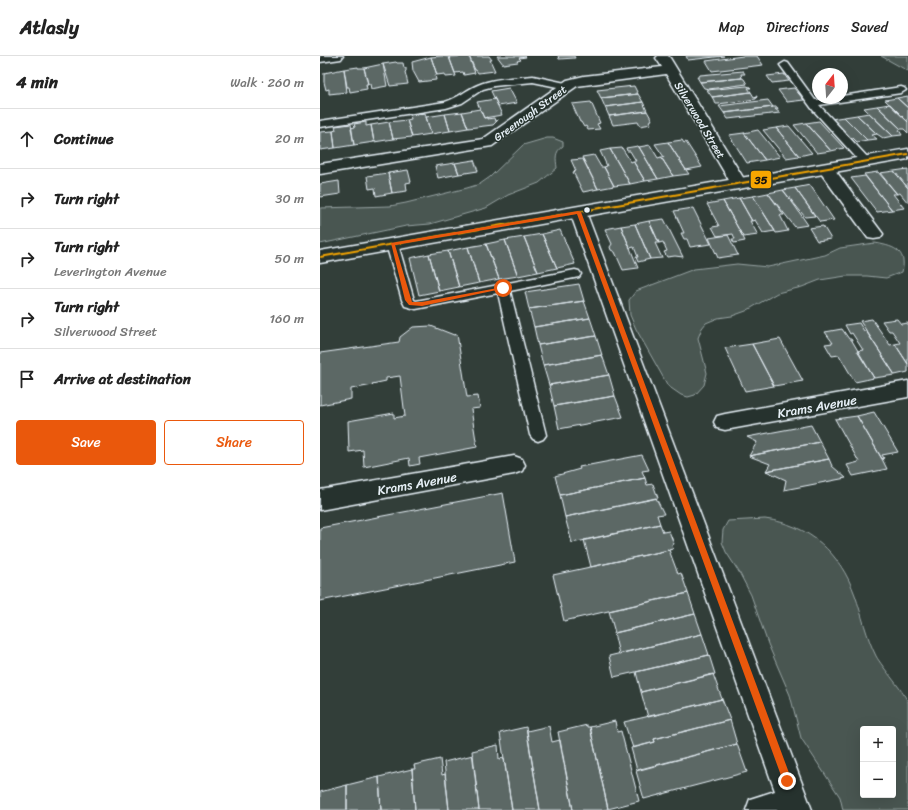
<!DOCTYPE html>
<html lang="en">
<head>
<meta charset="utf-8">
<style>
  :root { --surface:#fff; --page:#f6f6f6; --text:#222; --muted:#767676; --line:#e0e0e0; --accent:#ea580c }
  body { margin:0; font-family:Sriracha,sans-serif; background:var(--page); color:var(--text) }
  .controls { position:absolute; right:12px; bottom:12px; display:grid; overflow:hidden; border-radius:4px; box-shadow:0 4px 16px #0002 }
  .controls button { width:36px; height:36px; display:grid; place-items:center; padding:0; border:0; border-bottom:1px solid var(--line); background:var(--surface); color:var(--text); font:20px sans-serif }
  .compass { position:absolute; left:492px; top:12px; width:36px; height:36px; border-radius:50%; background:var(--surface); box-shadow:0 4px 16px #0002; rotate:17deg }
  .stop { position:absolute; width:12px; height:12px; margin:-9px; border:3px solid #ea580c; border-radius:50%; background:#fff }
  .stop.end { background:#ea580c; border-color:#fff; box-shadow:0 1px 4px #0008 }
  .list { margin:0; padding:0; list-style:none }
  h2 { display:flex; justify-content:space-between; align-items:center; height:52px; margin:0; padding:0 16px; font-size:17px }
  h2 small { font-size:13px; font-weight:400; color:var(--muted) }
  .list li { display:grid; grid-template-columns:26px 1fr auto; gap:12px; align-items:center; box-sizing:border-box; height:60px; padding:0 16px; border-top:1px solid var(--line) }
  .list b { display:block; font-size:15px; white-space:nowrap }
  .list p { margin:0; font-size:13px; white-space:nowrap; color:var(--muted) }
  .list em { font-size:13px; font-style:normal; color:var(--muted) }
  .actions { display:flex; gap:8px; padding:12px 16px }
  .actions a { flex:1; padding:9px 0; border:1px solid var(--accent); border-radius:4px; text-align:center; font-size:14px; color:var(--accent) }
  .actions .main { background:var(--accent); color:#fff }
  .icon { flex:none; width:22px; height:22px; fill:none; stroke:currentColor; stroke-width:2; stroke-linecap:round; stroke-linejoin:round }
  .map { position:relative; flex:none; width:588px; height:754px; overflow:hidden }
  header { display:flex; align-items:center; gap:24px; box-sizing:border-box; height:56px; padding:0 20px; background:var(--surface); border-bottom:1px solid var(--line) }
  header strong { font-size:19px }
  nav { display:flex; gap:22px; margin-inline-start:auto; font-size:14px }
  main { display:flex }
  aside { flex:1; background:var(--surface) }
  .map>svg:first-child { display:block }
</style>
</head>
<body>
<header>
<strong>Atlasly</strong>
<nav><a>Map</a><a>Directions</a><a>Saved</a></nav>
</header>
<main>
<aside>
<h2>4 min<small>Walk · 260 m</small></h2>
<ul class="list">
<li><svg class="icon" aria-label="ahead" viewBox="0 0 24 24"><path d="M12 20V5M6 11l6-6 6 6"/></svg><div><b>Continue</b></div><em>20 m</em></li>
<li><svg class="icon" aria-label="right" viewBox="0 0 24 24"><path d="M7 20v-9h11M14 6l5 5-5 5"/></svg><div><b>Turn right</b></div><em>30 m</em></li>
<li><svg class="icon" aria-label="right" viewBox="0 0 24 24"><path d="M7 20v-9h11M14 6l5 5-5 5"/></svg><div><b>Turn right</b><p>Leverington Avenue</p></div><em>50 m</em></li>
<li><svg class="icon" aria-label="right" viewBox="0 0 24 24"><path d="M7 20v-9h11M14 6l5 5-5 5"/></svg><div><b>Turn right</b><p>Silverwood Street</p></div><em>160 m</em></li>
<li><svg class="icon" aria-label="arrive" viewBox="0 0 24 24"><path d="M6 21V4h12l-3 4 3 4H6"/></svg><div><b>Arrive at destination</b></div></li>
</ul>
<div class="actions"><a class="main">Save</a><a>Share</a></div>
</aside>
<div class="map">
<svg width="588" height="754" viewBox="0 0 588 754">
  <rect width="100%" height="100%" fill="#323e39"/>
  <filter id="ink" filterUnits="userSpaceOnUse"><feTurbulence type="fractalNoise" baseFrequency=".025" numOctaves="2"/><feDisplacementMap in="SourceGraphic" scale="8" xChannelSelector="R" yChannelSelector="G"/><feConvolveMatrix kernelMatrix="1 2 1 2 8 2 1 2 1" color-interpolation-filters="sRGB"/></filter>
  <g filter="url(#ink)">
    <path fill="#495651" stroke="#98a4a4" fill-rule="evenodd" d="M561,0H588V15Z
      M227,82H233L243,86V90C234,96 236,103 237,112L219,127L188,139L166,152L110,168L86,170L0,188V152L70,150L86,147L147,132L160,128L170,121L203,89Z
      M555,187C571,190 588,193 582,216L566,222L547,220H526L500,224L482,231L457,237L426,255L412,260L398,262L386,267L382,272L378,282L387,317L384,329L375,339L368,341L361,339L348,330L316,273L310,259L309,244L316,235L374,213L417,208L448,211L505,199L520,192Z
      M445,463C490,469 520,497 535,539C542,559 546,580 556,600C562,611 586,638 588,647C588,657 588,668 588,678C588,703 588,729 588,754H523L520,741L481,682L470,639L448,588L431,539L419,516L406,496L402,486L403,474L408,465ZM543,673H573V739H543Z"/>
    <path fill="#5c6865" stroke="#e8f1f8" d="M122,0L129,1L136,20L126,21L125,18L117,19L111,1Z
      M149,0H169L172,4H170L175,15L158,17L156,14H155Z
      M149,0L155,17L144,19L143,16L135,17L129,1Z
      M177,0H205L206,1L199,2L201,4L197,5L198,6L183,8Z
      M238,0H254L255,2L239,3Z
      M366,0H404L368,4Z
      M423,0H437L443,9L392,15L386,5Z
      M111,1L117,19H115L116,24L99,26L93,15L92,6Z
      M76,6L77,7H83L84,12H86V15L85,16L88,28L70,30L63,8Z
      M63,8L67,30L51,33L50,28H48L44,12Z
      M38,11V12H44L48,28H46L47,33L30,36L29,31H27L24,13Z
      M24,13L27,36L9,38V33L6,34L4,26V17Z
      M423,15L425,18H421L422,22L380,26L377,21H379L380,19Z
      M464,18L469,25L452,27L447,20Z
      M422,22L424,23L427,28L389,33L384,32L380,26Z
      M314,30L318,38L281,42L277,34Z
      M427,30L430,31L431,32H428L431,36L392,41L387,34Z
      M189,32L197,47L178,50L171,35Z
      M474,32L484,44L467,46L458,34Z
      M431,36L434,41L437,40L436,43L398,48H396L392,41Z
      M318,38L323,46L285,51L281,42Z
      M588,40V52L577,42Z
      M577,42L588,52V66L565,44Z
      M175,43L182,59L164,62L157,46Z
      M448,44L453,51L404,57L399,50Z
      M271,46L280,67L277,68L280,73L268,74L266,70L264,71L261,66H260L252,48Z
      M323,46L327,55L289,60L285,51Z
      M570,48L588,66V77L584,73H581L557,50Z
      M557,50L581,73L579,74L582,79L573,80L544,52Z
      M453,51H457L458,53H455L460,57L408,63L404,57Z
      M160,53L164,62L167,61V63L174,62L175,65L178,64L173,69L148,72L142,56Z
      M327,55L332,64L329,65L331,68L320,70L318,66L293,69L289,60Z
      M142,56L148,72L130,75L125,58Z
      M105,57L111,78L92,81L87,64L91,63L90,59Z
      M549,57L573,80L563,82L557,78L537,59Z
      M125,58L130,75L111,78L106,61Z
      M537,59L557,78L552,79L557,83L547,84L524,61Z
      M524,61L547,84L537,86L533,82H530L511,63Z
      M87,64L92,81L73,83L69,66Z
      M499,65L524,92L511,95L486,67Z
      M46,66V70L51,69L54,86L34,89L31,72L35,71L34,68Z
      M69,66L73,83L54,86L51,69Z
      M486,67L511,95L497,97L474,69Z
      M31,68L34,89L15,92L13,75L16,74L15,70Z
      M469,70L492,97L479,100L456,72Z
      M456,72L479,100L466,102L443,74Z
      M438,74L460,101L445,104L424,77Z
      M13,75L15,92L0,94V76Z
      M424,77L445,104L427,107L409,79Z
      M362,84L364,87L366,86L382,111L366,114L348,86Z
      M348,86L366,114L369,118L353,120L341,101H344L335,88Z
      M330,89L338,102L341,101L353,120L338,123L319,91Z
      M318,90L319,91L338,123L325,125L313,105H316L310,95H307L306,92Z
      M302,92L311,106L313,105L325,125L310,128L290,93Z
      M290,93L310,128L294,130L284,111L287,110L280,95Z
      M274,99L281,111H284L294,130L278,133L262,101Z
      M263,103L278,133L263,136L253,116L256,115L251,104Z
      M154,104L158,115L139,118L135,107Z
      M135,107L139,118L118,122L115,110Z
      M588,113V132L574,115Z
      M88,114L91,126L86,127L87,135L72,137L68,117Z
      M574,115L588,132V147L580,137L577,138L560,117Z
      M558,116L577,138H573L584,152L572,154L544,118Z
      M68,117L72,137L56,140L55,132L49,133L47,120Z
      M545,120L572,154L557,156L531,122Z
      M19,125L20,138L0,141V128Z
      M490,129L514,164L500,166L475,132Z
      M475,132L495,160L485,161L463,134Z
      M463,134L475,150L488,169L475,171L448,137Z
      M448,137L464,159H460L468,175L456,177L433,140Z
      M433,140L455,175L443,177L435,164L432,165L419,142Z
      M419,142L432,165H430L438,179L423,181L403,145Z
      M403,145L423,181L425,185L414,187L412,183H415L413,178L397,180L392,171L399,170L387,148Z
      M373,152L391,188L370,191L367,183H364L361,177H364L354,155Z
      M344,163L363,201L355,200L347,201L344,196L347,195L343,186L339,187L329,165Z
      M329,165L339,187H335L342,202L330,203L315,168Z
      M315,168L330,203L318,206L316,201H318L314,191L310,192L301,170Z
      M301,170L310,192L318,212L303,214L295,196L291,194L290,191L292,188L285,173Z
      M503,170L511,183L497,185L489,172Z
      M240,174L255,208L237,212L222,178Z
      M222,178L237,212L218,216L204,181Z
      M408,179L418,199L398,202L389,182Z
      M204,181L218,216L198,220L185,184Z
      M185,184L198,220L179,223L166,188Z
      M166,188L179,223L159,227L148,191Z
      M148,191L159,227L139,231L128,195Z
      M128,195L139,231L119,235L109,198Z
      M109,198L119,235L99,239L90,202Z
      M259,228L264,245L209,253L205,236Z
      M264,245L270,262L214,271L209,253Z
      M270,262L276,280L218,289L214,271Z
      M552,263L570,289L575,288L588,308V316L575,319L540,265Z
      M577,263L581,268L588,267V308L575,288L580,287L572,275H569L562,265Z
      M539,267L544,275H546L575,319L554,322L537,295L543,294L532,277L530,278L525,269Z
      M111,270L134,279L137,278L147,341L158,340L160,352L151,353L157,391L99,402L100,408L90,410L89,402L44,411L43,394L29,396L28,365L74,357V362L85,360L80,320L66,322V325L52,328L53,329L31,333V343L0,349V297L79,286L80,281L93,271Z
      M522,273L529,283H531L554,322L535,326L519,299L512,300L505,288L513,287L505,276Z
      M276,280L282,299L223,309L218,289Z
      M460,283L483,325L454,330L432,288Z
      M432,288L454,330L425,335L405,292Z
      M282,299L289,319L229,329L223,309Z
      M289,319L295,340L234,350L229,329Z
      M295,340L303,361L239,373L234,350Z
      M554,356L578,396L562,399L564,402L562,403L537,360Z
      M537,360L562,403L567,413L533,420L527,409L539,406L515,363Z
      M491,369L500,386L429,400L437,386L427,381Z
      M500,386L509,403L446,415L450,408L429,400Z
      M322,399L329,414L322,415L325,422L240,439L235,420L260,413L259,411Z
      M509,403L512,410L526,422L464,434L466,424L446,415Z
      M325,422L327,429L333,428L338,442L245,461L240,439Z
      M183,437L195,506L0,545V472Z
      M336,442L344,458L337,459L340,468L252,487L245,461Z
      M340,468L343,476L349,475L354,488L352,489L353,493L271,511L264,484Z
      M349,494L358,518L361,517L368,537L244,565L233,519Z
      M368,537L375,558L295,577L289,555Z
      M375,558L382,578L299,598L294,577Z
      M382,578L389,599L294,621L289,600Z
      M389,599L395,618L321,636L316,616Z
      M393,618L402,643L328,661L321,636Z
      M402,643L410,664L334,683L335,686L313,692L304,666Z
      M410,664L417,688L317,714L311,692L335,686L334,683Z
      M295,665L297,676L301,675L319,745L288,753L270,671Z
      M267,669V671H270L288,753L283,754H253L238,676Z
      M229,670L232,686L240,684L253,754H220L207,675Z
      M206,671L220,754H192L180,677Z
      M417,688L427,716L324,743L316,715Z
      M178,689L179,703L184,702L192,754H159L152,695Z
      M153,699L159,754H129L124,706Z
      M120,703L122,719L125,718L129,754H95L92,713H95L94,709Z
      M92,713L95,754H61L59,721Z
      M59,721L61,754H27V729Z
      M27,729V754H0V736Z"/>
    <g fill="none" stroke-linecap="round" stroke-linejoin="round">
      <defs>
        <path id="service" d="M465,6L468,7L495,44L522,42V40L581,31L584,32L586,34L581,37L499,49L550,104L551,106L550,108H542L493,54L460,9Z
          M213,20L250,28L252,30L247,33L213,26L174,30L163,33L142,47L126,52L0,71V65L125,46C138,42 146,34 158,29C175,22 195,22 213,20Z
          M72,184L76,185L78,188L94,244L96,245L255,214L259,215L261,218L259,221L190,235L226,379L223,383L218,385L213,383L210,379L178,237L96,253L85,250L82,244L66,188L68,185Z"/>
        <path id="minor" d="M0,0H23L21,3L0,6Z
          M338,0H348L350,2L427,128L425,131L419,133L413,131L346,18L257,30L172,90L0,118V108L163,83L247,24L264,20L342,11L336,2Z
          M506,108L512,110L563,178L560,182L554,183L548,182L498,113L500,110Z
          M258,151L264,152L266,156L492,754H426L430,743L455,735L250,156L252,152Z
          M588,325V341L405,374L397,372L394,366L397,360L405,358Z
          M194,400L202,403L205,409L202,415L194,418L0,454V434Z"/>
        <path id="tertiary" d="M588,93V103L0,207V195Z"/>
      </defs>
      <use href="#service" stroke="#e8f1f8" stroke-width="3"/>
      <use href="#minor" stroke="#e8f1f8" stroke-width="3"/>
      <use href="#tertiary" stroke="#e8f1f8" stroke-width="3"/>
      <use href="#service" fill="#26332d" fill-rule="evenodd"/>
      <use href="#minor" fill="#26332d" fill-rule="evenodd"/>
      <use href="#tertiary" fill="#26332d" fill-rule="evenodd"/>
      <defs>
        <path id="bus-1" d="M588,97V99L0,202V200Z"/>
      </defs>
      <use href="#bus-1" stroke="#26332d" stroke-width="3"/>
      <use href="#bus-1" fill="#f7a600" fill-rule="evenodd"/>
    </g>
  </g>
  <path fill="#ea580c" d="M258,155L261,156L472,725L470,729L467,730L464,729L463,725L257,158L75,189L92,246H102L183,231L186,232L102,250L89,249L85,244L71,187Z"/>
  <circle fill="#e8f1f8" stroke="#26332d" stroke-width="1.5" cx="267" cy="154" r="3.5"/>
  <g text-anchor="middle" stroke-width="3" stroke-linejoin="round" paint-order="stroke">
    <g font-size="11" fill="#e8f1f8" stroke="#26332d">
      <text transform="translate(210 57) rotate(-36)" y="4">Greenough Street</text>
      <text transform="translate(380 64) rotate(59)" y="4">Silverwood Street</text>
    </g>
    <g font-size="13" fill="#e8f1f8" stroke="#26332d">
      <text transform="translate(497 350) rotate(-10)" y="5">Krams Avenue</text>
      <text transform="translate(97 427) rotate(-10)" y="5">Krams Avenue</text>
    </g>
  </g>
  <rect stroke="#26332d" stroke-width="1.5" x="430" y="114" width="22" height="19" rx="4" fill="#f7a600"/>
  <g font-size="11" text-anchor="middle" font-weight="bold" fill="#111">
    <text x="441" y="128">35</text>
  </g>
</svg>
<div class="controls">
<button>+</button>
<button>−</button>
</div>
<svg class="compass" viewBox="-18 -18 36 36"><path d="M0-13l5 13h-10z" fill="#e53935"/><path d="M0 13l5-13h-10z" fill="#767676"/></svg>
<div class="stop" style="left:183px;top:232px"></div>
<div class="stop end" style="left:467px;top:725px"></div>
</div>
</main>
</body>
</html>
